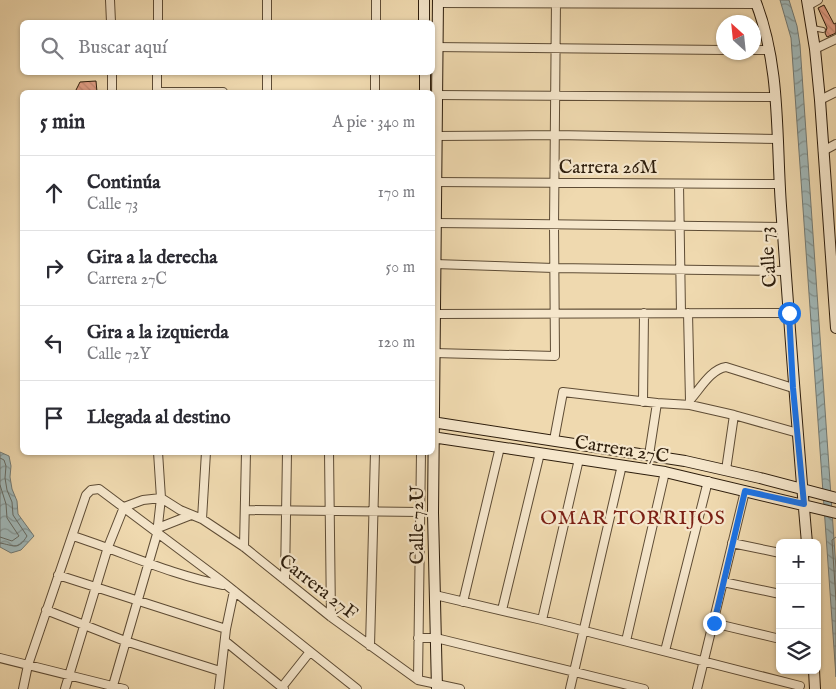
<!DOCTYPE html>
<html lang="es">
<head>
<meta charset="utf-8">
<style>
  :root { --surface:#fff; --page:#f2f2f3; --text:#2b2b33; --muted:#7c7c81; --line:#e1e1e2 }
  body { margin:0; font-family:"IM FELL English",serif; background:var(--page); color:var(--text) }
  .controls { position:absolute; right:15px; bottom:15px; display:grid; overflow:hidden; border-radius:8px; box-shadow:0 1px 4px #0004 }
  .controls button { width:45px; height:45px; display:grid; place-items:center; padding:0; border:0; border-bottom:1px solid var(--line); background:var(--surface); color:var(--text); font:25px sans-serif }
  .compass { position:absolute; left:716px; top:15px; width:45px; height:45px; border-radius:50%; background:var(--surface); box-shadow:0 1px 4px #0004; rotate:333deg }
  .stop { position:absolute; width:15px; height:15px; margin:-11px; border:4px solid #1a73e8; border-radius:50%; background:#fff }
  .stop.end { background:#1a73e8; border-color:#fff; box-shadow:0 1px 5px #0008 }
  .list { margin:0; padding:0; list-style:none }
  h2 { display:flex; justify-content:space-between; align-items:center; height:65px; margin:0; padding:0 20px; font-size:21px }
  h2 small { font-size:16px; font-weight:400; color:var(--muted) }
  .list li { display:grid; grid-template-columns:32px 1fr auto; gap:15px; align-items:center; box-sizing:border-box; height:75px; padding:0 20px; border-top:1px solid var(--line) }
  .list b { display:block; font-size:19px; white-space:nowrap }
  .list p { margin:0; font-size:16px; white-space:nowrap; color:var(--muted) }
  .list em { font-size:16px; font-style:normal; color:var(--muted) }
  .icon { flex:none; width:28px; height:28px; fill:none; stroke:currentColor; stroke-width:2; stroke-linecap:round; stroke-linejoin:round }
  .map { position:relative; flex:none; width:836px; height:689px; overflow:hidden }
  .search { position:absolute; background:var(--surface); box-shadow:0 1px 4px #0004; left:20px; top:20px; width:415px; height:55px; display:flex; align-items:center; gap:12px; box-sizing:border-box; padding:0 18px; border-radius:8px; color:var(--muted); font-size:19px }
  .panel { position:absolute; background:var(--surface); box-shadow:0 1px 4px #0004; left:20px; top:90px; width:415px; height:365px; border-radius:8px }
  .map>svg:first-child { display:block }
</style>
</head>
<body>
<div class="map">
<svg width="836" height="689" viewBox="0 0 836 689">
  <defs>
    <pattern id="water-waves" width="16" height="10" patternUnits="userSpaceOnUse" patternTransform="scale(1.25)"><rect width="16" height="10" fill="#a0b7b7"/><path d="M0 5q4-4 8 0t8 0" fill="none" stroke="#839493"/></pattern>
    <pattern id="building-back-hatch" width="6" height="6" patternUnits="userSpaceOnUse" patternTransform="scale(1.25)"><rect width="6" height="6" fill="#e29f86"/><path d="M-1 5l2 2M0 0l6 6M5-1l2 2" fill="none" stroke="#c28872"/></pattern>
  </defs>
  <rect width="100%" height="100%" fill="#efd9af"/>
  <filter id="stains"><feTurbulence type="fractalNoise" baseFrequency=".004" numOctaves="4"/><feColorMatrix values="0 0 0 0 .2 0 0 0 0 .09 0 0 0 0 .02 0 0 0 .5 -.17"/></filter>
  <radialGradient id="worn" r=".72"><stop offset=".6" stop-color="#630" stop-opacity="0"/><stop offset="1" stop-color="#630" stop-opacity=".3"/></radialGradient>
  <path fill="url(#water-waves)" stroke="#727973" d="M780,0H789L797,26L800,45L836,569V677L791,38Z
    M0,452L9,456L11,466L10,477L12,489L17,501L18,514L34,536L21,550L11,553L0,547Z"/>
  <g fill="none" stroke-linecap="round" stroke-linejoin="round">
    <path stroke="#666a62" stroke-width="1" d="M0,458L4,460L6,466L5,478L7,490L12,502L13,515L27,536C18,551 13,545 0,543
      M0,485L6,504L7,518L19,536L12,541L0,537
      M836,537L832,540L836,600"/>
  </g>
  <path fill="url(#building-back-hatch)" stroke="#2d1d0c" d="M824,5L834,24L836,23V33L827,37L825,33L827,28L818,8Z
    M96,81L97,92H75L80,82Z"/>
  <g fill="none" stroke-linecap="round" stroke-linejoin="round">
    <defs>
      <path id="lane" d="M813,28L823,30"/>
      <path id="street" d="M110,0L111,22
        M438,3L756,4
        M809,5L818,0
        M158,22V0
        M267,22V0
        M376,22V0
        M432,47L724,50
        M815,49L836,39
        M754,50H770
        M112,92V72
        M157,92H223
        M157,92V72
        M267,92V72
        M375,92V72
        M437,95L776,97
        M820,100L836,92
        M437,136L555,135L778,139
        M823,151L836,144
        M436,182L780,184
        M679,184L681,313
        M436,223L783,227
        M435,264L554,268L786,271
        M688,313L690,401
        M435,314L789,313
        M434,353L555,356L554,226L556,0
        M690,400C700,389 711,369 726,367L793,388
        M643,402L644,313
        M554,440L563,392L657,403L690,405L734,415L798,433
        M329,452L331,617
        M649,455L657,403
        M726,470L734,415
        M161,498L180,510L202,519L244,547L331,617L418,680L460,689
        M245,510L420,512
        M202,519L206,452
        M158,528L191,515
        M73,536C123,552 171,575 223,585
        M732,543L780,553
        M244,547L246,452
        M58,575L226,629
        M285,580L287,452
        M723,582L780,594
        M435,595L542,620L800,686
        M463,602L500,447
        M46,610L125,641L220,671
        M502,610L540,453
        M542,620L579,459
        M713,623L780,639
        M418,638H436L644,689
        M225,641L284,689
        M626,641L665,472
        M370,646L375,452
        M665,651L708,481
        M0,658L124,689
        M418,680L421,452
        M282,687L309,653
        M23,689L28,665L86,495L91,490L99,489L219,579L357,689
        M65,689L108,547L124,507L143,500L161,498
        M112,689L157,534L161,498L158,452
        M219,689L226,629L234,591
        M570,689L622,465
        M697,689L745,491"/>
      <path id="secondary" d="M424,0V22
        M755,0C781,66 776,136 781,206C789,318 797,431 807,543
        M807,0L815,49L820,100L836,328
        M425,72V92
        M432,422L685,461L760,478L836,498
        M432,437L665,472L836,513
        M814,670L815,689
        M437,689L433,513L438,0"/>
    </defs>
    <use href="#lane" stroke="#5e4c35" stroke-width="6"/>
    <use href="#street" stroke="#5e4c35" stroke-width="10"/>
    <use href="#secondary" stroke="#2d1d0c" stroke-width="12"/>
    <use href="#lane" stroke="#f5e6cb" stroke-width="4"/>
    <use href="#street" stroke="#f5e6cb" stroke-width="8"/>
    <use href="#secondary" stroke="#f5e6cb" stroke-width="10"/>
  </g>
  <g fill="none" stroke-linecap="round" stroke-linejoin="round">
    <path stroke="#1a73e8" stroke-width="6" d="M714,623L745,491L804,504L793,388L789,313"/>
  </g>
  <g text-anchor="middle" stroke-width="4.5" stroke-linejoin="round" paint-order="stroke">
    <g font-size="19" fill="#2d1d0c" stroke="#f5e6cb">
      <text x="608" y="173">Carrera 26M</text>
      <text transform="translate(767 257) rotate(-94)" y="7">Calle 73</text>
      <text transform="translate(622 448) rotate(9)" y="7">Carrera 27C</text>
      <text transform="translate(416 525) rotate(-90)" y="7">Calle 72U</text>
      <text transform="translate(319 586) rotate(38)" y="7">Carrera 27F</text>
    </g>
    <g font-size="20" letter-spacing="1" fill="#7a1f14" stroke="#f5e6cb">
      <text x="633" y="524">OMAR TORRIJOS</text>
    </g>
  </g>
  <rect width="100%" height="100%" filter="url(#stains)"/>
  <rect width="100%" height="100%" fill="url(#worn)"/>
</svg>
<div class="controls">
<button>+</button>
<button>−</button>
<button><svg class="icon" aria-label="layers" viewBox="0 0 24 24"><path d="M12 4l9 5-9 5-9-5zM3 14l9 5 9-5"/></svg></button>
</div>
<svg class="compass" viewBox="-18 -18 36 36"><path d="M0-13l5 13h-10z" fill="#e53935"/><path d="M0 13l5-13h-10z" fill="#7c7c81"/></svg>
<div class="stop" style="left:789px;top:313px"></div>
<div class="stop end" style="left:714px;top:623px"></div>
<div class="search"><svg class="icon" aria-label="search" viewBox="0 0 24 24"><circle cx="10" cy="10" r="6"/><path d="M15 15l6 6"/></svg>Buscar aquí</div>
<section class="panel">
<h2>5 min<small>A pie · 340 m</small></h2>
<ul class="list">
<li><svg class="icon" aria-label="ahead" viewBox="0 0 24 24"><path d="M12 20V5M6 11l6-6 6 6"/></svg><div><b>Continúa</b><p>Calle 73</p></div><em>170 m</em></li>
<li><svg class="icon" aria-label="right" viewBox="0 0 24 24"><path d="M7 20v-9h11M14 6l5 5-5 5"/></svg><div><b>Gira a la derecha</b><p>Carrera 27C</p></div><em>50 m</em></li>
<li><svg class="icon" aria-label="left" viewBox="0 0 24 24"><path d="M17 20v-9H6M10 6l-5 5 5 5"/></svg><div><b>Gira a la izquierda</b><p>Calle 72Y</p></div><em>120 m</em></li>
<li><svg class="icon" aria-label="arrive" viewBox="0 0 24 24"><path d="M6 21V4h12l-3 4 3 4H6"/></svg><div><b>Llegada al destino</b></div></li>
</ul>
</section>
</div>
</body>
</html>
